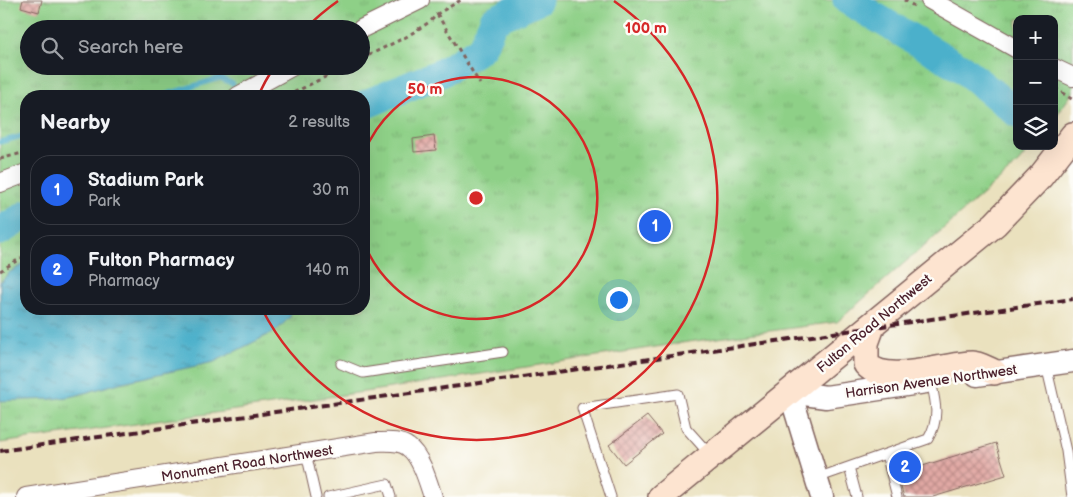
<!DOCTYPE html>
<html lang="en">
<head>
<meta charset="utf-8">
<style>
  :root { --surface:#171b24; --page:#242831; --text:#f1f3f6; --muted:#9ea1a6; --line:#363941; --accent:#2563eb }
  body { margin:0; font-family:"Balsamiq Sans",sans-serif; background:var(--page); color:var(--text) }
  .controls { position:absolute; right:15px; top:15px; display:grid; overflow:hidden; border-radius:10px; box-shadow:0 5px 20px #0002 }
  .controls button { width:45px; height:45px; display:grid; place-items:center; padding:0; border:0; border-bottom:1px solid var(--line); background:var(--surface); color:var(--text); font:25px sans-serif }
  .you { position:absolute; left:618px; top:299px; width:18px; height:18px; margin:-12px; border:4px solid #fff; border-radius:50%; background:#1a73e8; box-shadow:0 0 0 8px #1a73e833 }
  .badge { display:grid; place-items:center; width:32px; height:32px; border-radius:50%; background:var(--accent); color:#fff; font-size:16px; font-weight:700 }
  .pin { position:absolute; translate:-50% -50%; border:2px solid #fff; box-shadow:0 1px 5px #0006 }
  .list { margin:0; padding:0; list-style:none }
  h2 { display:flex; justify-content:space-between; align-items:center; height:65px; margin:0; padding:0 20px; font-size:21px }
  h2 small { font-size:16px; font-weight:400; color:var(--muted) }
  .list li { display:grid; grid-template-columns:32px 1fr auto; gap:15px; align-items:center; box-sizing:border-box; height:70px; margin:0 10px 10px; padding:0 10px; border:1px solid var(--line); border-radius:20px }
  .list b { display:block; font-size:19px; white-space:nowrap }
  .list p { margin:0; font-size:16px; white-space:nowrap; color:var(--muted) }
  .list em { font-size:16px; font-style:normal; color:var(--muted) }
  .icon { flex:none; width:28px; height:28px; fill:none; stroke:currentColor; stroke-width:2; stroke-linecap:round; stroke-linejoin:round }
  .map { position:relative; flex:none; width:1073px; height:497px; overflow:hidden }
  .search { position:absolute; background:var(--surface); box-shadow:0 5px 20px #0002; left:20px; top:20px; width:350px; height:55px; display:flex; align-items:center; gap:12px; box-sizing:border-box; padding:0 18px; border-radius:28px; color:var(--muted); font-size:19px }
  .panel { position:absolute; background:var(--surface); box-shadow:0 5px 20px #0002; left:20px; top:90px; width:350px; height:225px; border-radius:20px }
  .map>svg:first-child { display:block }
</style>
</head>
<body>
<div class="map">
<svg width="1073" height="497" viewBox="0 0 1073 497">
  <defs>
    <pattern id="park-tufts" width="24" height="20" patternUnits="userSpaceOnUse" patternTransform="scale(1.25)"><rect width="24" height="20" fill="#8ed087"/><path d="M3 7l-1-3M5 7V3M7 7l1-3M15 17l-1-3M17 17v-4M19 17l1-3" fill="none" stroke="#7cb275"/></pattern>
    <pattern id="water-ripples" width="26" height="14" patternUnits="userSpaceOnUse" patternTransform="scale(1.25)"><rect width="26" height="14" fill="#4bb0cb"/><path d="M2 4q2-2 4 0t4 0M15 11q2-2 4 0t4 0" fill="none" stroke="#408fa5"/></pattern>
    <pattern id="building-cross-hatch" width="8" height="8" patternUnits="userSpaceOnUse" patternTransform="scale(1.25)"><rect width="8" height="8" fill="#e1a9a4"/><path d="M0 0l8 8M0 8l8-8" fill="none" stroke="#b88986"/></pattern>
  </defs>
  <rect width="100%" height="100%" fill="#fdfcf7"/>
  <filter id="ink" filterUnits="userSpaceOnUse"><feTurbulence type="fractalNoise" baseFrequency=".02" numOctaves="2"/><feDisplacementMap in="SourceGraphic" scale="10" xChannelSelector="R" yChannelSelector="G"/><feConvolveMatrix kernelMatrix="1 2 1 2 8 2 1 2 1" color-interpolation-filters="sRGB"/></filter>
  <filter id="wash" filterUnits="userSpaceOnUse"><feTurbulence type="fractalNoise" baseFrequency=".0096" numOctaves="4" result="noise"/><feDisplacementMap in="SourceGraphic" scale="20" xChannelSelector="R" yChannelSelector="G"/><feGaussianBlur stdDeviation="1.12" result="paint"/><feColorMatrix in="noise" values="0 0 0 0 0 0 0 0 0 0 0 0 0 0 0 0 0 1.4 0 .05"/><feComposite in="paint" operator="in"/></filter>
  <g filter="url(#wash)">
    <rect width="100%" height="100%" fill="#eae1be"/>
    <path fill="url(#park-tufts)" stroke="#6c7859" fill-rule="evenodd" d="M0,0H1073V92L1054,119V19H1017V146H1032L1018,163L837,322L688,342L371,391L0,443ZM29,29H361V66H29ZM26,96H364V309H26Z"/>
    <path fill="url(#water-ripples)" stroke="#4a687b" d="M26,263V309H292L290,317L276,331L214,362L123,382L74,396L54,399L0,401V282L10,272Z"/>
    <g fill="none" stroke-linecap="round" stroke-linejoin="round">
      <path stroke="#4bb0cb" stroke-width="5" d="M161,96L220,78L233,84
        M0,142L26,135"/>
      <path stroke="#4bb0cb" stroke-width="29" d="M847,0L963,69L1017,113
        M364,105L441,73L477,51L482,47L494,20L538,0
        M0,231L26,215"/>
    </g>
    <g id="blocks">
      <path fill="url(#building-cross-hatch)" d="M23,0H42L39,12L21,7Z
        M434,136L436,150L414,152L413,139Z
        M647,416L662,434L624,464L609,445Z
        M996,443L1006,475L933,497H904L897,474Z"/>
    </g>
  </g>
  <g filter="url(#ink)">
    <use href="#blocks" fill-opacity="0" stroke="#82635e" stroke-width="1"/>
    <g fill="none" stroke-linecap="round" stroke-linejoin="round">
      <defs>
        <path id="service" d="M341,364L363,373L503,352
          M1046,365L1066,451L1072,497
          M306,453L316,497
          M886,454L897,497
          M849,467L857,497
          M817,478L928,439C940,419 936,403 931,381
          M328,497L387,484L391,497
          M611,497L582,408L678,394L686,428L711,456"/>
        <path id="minor" d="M930,0L1017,49
          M361,29L420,0
          M1054,68L1073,77
          M238,96L293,66
          M0,183L26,173
          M26,497L376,442C386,442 399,440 408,447C421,456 428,482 433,497"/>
        <path id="tertiary" d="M977,375L1073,361
          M822,497L790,392L826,397L926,382"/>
        <path id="secondary" d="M873,324L866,343V364C886,387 944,364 972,364C979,364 988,370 994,372
          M661,497L995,224L1041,176L1073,135"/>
      </defs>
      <use href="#service" stroke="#82635e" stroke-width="11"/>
      <use href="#minor" stroke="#82635e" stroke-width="20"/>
      <use href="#tertiary" stroke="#82635e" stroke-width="25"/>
      <use href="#secondary" stroke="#82635e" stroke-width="28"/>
      <path stroke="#82635e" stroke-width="3" stroke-dasharray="4 4" stroke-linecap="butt" d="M904,0L914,6
        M437,14L480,84
        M361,59L406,37L431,21L437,14L461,0
        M1055,88L1073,100
        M287,96L347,66
        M0,159L26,152
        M0,271L26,255"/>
      <use href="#service" stroke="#fff" stroke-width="9"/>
      <use href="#minor" stroke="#fff" stroke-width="18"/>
      <use href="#tertiary" stroke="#fff" stroke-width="22"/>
      <use href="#secondary" stroke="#fde4d0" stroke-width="25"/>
      <path stroke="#4a1f2b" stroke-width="4" stroke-dasharray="8 4" stroke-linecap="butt" d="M0,451L1073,299"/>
    </g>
  </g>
  <g fill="none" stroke="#d62828" stroke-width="2.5">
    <path d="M364 153A121 121 0 1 1 364 243"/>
    <path d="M258 96A241 241 0 0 1 274 67M306 28A241 241 0 0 1 338 1M614 1A241 241 0 1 1 262 309"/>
  </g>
  <g text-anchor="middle" stroke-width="5" stroke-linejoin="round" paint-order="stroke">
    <g font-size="14" fill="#4a1f2b" stroke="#fdfcf7">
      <text transform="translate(874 323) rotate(-40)" y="5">Fulton Road Northwest</text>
      <text transform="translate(931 381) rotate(-8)" y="5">Harrison Avenue Northwest</text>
      <text transform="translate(247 463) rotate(-9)" y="5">Monument Road Northwest</text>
    </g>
  </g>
  <circle cx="476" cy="198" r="8" fill="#d62828" stroke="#fdfcf7" stroke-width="2.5"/>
  <g font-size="15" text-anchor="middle" font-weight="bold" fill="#d62828" stroke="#fdfcf7" stroke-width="5" stroke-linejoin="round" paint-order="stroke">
    <text x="646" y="33">100 m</text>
    <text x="425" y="94">50 m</text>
  </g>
</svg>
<div class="controls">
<button>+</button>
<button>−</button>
<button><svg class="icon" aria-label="layers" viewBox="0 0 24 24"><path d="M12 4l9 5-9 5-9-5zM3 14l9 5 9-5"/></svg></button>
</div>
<div class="you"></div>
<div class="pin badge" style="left:655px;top:226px">1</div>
<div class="pin badge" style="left:905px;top:467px">2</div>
<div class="search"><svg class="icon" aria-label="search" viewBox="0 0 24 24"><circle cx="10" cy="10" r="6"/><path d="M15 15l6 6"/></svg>Search here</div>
<section class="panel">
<h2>Nearby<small>2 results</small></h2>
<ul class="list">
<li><span class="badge">1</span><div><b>Stadium Park</b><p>Park</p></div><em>30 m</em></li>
<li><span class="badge">2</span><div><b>Fulton Pharmacy</b><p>Pharmacy</p></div><em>140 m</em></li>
</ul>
</section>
</div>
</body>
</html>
